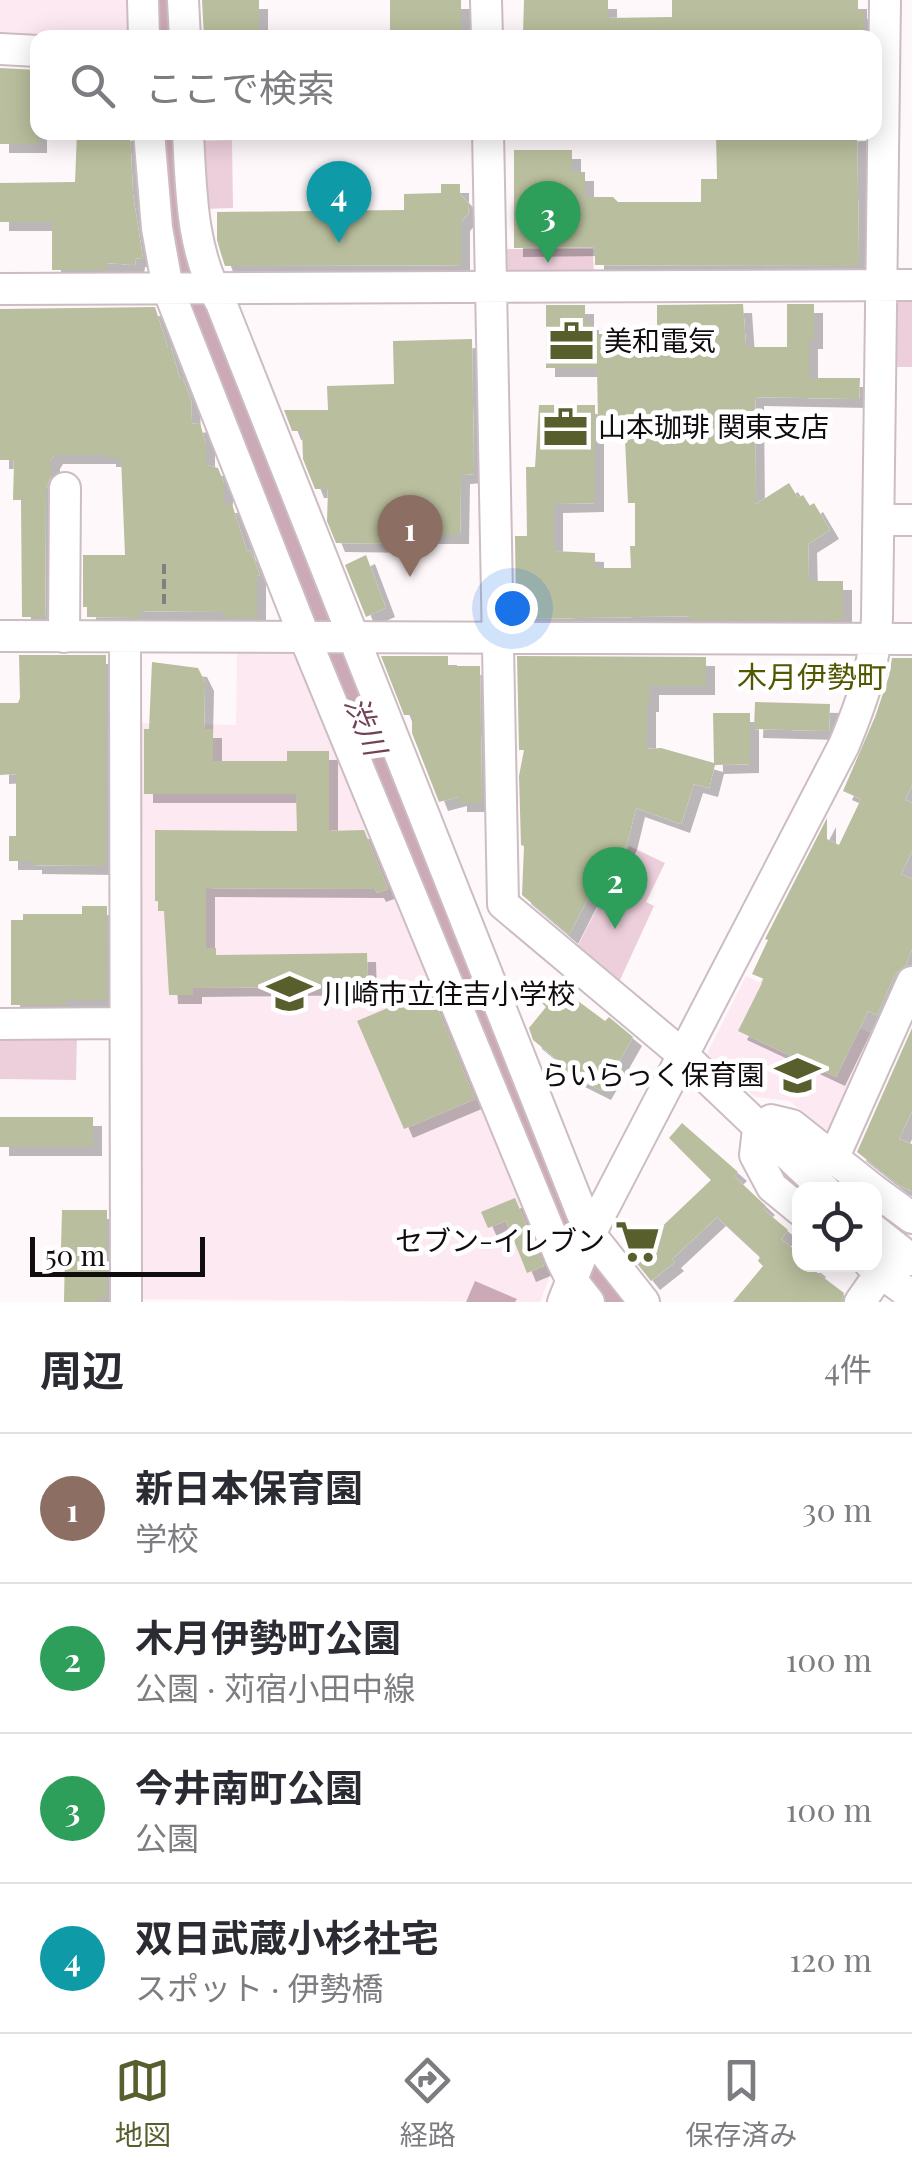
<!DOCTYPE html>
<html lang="ja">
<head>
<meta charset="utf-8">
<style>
  :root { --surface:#fff; --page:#f2f2f3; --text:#2b2b33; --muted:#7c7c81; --line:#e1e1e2; --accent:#585e2c }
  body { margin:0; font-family:"Playfair Display","Noto Sans JP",serif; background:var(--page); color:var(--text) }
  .controls { position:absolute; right:30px; bottom:30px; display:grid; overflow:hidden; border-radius:20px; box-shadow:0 5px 25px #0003 }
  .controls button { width:90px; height:90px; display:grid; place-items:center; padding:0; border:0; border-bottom:2px solid var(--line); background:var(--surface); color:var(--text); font:50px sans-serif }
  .scale { position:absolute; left:30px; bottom:25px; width:175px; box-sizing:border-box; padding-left:10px; border:5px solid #110c0e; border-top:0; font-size:28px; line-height:35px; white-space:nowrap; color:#110c0e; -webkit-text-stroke:8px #fff; paint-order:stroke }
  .you { position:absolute; left:512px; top:608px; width:35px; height:35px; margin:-25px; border:8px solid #fff; border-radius:50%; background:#1a73e8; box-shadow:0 0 0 15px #1a73e833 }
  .badge { display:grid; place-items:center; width:65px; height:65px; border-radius:50%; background:var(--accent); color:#fff; font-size:32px; font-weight:700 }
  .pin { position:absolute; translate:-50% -82px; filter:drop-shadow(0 2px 5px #0008) }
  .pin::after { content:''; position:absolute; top:52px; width:35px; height:30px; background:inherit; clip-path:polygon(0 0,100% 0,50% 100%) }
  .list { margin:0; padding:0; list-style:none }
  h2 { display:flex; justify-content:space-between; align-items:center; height:130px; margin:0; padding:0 40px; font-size:42px }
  h2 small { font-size:32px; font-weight:400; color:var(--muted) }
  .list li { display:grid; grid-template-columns:65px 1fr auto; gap:30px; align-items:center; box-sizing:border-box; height:150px; padding:0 40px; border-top:2px solid var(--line) }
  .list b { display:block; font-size:38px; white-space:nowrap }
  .list p { margin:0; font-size:32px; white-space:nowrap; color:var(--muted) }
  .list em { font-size:32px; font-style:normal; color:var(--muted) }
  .icon { flex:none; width:55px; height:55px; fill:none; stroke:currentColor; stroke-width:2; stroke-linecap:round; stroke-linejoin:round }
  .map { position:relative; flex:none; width:912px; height:1302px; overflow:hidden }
  .search { position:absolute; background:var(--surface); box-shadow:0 5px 25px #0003; left:30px; right:30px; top:30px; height:110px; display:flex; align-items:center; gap:25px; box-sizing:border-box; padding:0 35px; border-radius:20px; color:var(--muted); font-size:38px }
  .sheet { height:730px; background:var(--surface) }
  nav { display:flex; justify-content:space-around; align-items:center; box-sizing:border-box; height:140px; border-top:2px solid var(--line); background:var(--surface); font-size:28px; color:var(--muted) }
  nav a { display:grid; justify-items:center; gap:5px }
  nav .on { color:var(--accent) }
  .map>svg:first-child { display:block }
</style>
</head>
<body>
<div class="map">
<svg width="912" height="1302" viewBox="0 0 912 1302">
  <defs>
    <filter id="shadow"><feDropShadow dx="9" dy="9" stdDeviation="0" flood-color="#0004"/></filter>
  </defs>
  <rect width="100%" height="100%" fill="#fff8fb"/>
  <path fill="#fde9f1" d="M0,0H136L138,37L38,38L0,41Z
    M237,650H302L555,1263L540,1302L135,1299L136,723L236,725Z
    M746,976L881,1038L837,1141L790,1101L755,1097L707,1054Z"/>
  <path fill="#edcfdb" d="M232,140L233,208L201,209L199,141Z
    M502,249H593L594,278L503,277Z
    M896,294H912V367H896Z
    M629,846L665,863L646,902L654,906L620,980L575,951Z
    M0,1035H77L76,1080L0,1079Z"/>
  <path fill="#cca9b6" d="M475,1281L517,1299L515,1302H466Z"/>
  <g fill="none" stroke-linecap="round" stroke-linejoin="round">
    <path stroke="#cca9b6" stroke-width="42" d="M162,0L163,38
      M167,132L168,172L190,285L574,1251L586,1272L611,1302"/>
  </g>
  <path fill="#b9be9e" filter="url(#shadow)" d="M202,0H259V38H204Z
    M390,0H461V38H402V30H390Z
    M524,0H608V18L672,17V0H858V10H864V38H529V34H523Z
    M0,68L38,70V144H0Z
    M77,132H130L133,195L143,259L136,258L135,265L107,263V270H52V222H0V183L75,182Z
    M779,132V140H815V134L857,132L859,266L595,265V247L514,248V150H572V172H585V197H613L618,202H701V179H717L716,133Z
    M441,184H460V194L469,204L468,214L461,222V265L225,266L222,257L217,240V212L404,210V194L441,193Z
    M743,304L746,347H787V304H814V340H809V378H860L859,399L755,397L756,504L789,483L798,498L803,495L810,506L814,503L830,530L808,544L809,581H843V620H690V616L519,619V609H516L515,536H527L526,467H535L539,405H595V503L554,504V551L595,553V568H631L630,546H635V503H628L624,419L598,420L597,368H546V305H585V321H590V334H610V344L657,342V305Z
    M155,307L168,348H171L180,379H183L191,400L192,424L200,423L206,445V465L218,468L224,483V504H232L247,552L250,550L260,575L257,576V618H224V612L140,611V618L87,617V607H83V555H125L121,458H107V455H54L51,460V476L46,488L45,617H22L21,500H13L14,460H0V309Z
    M472,339L474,474L461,475L460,535H414L413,544L336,543L327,521L328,489H315L303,459L302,431H292L284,410H328L327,386L394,384L393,341Z
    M366,555L386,608L366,617L345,565Z
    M19,655H106V866L33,865V861H9V836H16V774L0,775V703H18L20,698Z
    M381,656H448V666H480L482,803H458V797L439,802L412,733V715H404Z
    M517,656L706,657V686H650V703H647V749L661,748L714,763L713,713H750V764L715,765L709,788L694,784L681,824L636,808L628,841L608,883L598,878L569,935L522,895L524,846L521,845L519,776L524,750H519Z
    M892,658H912V785L905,800L912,803V851L901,874L912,879V949L906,965L895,974L877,1015L868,1011L836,1077L738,1031L764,979L752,974L768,940L765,939L827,818V839L839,845L861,799L843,791L875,717L889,676Z
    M152,662L198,668L205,682L204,729H213V761H287V751H329V831L364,830L388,889L377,893L375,889L206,888V948H216V955L367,953L368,986L193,988V995H169L164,911H158V901H155V830L297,831L296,794H144V729H149Z
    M755,702L830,704L829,731L754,729Z
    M82,906H107V1000H67V1005H11V920H23V914H82Z
    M555,984L605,1021L609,1017L633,1037L602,1091L562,1071L566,1067L533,1040L529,1028L546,1007L540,1001Z
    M430,990L475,1099L404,1129L357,1021Z
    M912,1028V1111L899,1139L912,1144V1191L900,1186L857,1152Z
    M0,1117H93V1147H0Z
    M682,1123L738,1172L734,1176L766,1206L763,1209L788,1230L781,1239L800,1254V1264H812L817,1268L815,1271L844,1293L841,1302H733L763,1266L758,1261L760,1257L717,1217L672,1259L675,1262L651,1281L631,1256L711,1180L669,1138Z
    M515,1198L544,1266L527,1273L506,1221L488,1228L481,1212Z
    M62,1210H107V1297H99V1302H64L65,1249H61Z"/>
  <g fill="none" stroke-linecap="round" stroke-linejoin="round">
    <defs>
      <path id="minor" d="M143,0L144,38
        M183,0L185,38
        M486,0L487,38
        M0,49L38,51
        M149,132L157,228L168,289L305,638L561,1259L571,1279L589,1302
        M188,132C191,190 191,251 221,303L590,1234L644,1302
        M488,132L503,904L683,1055L825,1190
        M0,289L912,285
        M879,520H912
        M0,636L912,639
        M64,637L65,488
        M125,637L126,1302
        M0,1024L124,1023
        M833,1159L912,982
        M874,1190L912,1218
        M800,1210L772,1187L755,1155L758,1129L771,1120L792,1125L874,1190
        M874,1230L912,1260
        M870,1264L912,1296
        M563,1302L590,1234L844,745C861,704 876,663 877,618L885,0
        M860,1302L881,1272"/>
    </defs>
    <use href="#minor" stroke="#ccbdc2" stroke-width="34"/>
    <path stroke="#847e80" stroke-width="4" stroke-dasharray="10 5" stroke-linecap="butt" d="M164,564V609"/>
    <use href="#minor" stroke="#fff" stroke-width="30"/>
  </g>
  <defs>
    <symbol id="office-bare" viewBox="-9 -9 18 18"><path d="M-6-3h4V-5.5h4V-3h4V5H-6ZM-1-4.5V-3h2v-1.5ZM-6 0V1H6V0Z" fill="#585e2c" stroke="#fff" stroke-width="2.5" paint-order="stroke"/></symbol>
    <symbol id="school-bare" viewBox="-9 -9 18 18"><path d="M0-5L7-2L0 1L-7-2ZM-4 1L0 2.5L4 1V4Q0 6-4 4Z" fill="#585e2c" stroke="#fff" stroke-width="2.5" paint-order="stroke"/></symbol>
    <symbol id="supermarket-bare" viewBox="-9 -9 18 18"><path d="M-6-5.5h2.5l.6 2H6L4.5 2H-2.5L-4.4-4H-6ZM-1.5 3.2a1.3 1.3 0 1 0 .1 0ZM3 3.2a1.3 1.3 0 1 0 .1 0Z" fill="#585e2c" stroke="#fff" stroke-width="2.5" paint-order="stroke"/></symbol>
  </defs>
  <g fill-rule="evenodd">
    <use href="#office-bare" x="540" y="310" width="63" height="63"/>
    <use href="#office-bare" x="534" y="396" width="63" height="63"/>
    <use href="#school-bare" x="258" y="962" width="63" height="63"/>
    <use href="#school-bare" x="766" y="1044" width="63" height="63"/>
    <use href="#supermarket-bare" x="606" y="1210" width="63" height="63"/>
  </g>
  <g text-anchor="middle" stroke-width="10" stroke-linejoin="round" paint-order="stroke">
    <g font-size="28" fill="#110c0e" stroke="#fff" text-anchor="start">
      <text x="604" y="351">美和電気</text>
      <text x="598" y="437">山本珈琲 関東支店</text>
      <text x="323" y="1004">川崎市立住吉小学校</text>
      <text x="765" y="1085" text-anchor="end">らいらっく保育園</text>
      <text x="605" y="1251" text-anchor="end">セブン-イレブン</text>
    </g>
    <g font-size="30" fill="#525800" stroke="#fff">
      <text x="812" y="688">木月伊勢町</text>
    </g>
    <g font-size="30" font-style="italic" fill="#734257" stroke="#fff">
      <text transform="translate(365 726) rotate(68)" y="10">渋川</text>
    </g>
  </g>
</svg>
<div class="controls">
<button><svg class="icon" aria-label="locate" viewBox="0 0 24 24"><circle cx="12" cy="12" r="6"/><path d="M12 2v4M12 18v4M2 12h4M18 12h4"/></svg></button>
</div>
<div class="scale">50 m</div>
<div class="you"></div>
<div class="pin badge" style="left:410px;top:577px;background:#8d6e63">1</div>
<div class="pin badge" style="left:615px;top:929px;background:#2e9e5b">2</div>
<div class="pin badge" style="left:548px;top:263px;background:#2e9e5b">3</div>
<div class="pin badge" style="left:339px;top:243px;background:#0f9aa8">4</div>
<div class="search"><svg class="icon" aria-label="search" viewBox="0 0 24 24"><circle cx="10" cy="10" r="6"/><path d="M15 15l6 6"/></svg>ここで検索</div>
</div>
<section class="sheet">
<h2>周辺<small>4件</small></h2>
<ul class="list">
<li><span class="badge" style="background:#8d6e63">1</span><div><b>新日本保育園</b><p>学校</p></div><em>30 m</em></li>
<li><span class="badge" style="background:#2e9e5b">2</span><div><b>木月伊勢町公園</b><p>公園 · 苅宿小田中線</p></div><em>100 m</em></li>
<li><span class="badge" style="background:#2e9e5b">3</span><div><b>今井南町公園</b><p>公園</p></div><em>100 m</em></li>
<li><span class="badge" style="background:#0f9aa8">4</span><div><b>双日武蔵小杉社宅</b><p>スポット · 伊勢橋</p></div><em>120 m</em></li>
</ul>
</section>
<nav>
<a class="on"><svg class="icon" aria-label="map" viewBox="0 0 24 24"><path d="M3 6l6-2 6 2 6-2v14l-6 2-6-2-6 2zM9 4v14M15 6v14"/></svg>地図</a>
<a><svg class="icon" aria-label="directions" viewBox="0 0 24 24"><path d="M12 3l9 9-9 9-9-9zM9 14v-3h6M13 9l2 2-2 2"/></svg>経路</a>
<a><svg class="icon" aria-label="saved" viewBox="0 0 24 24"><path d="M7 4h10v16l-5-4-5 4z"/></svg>保存済み</a>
</nav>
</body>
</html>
